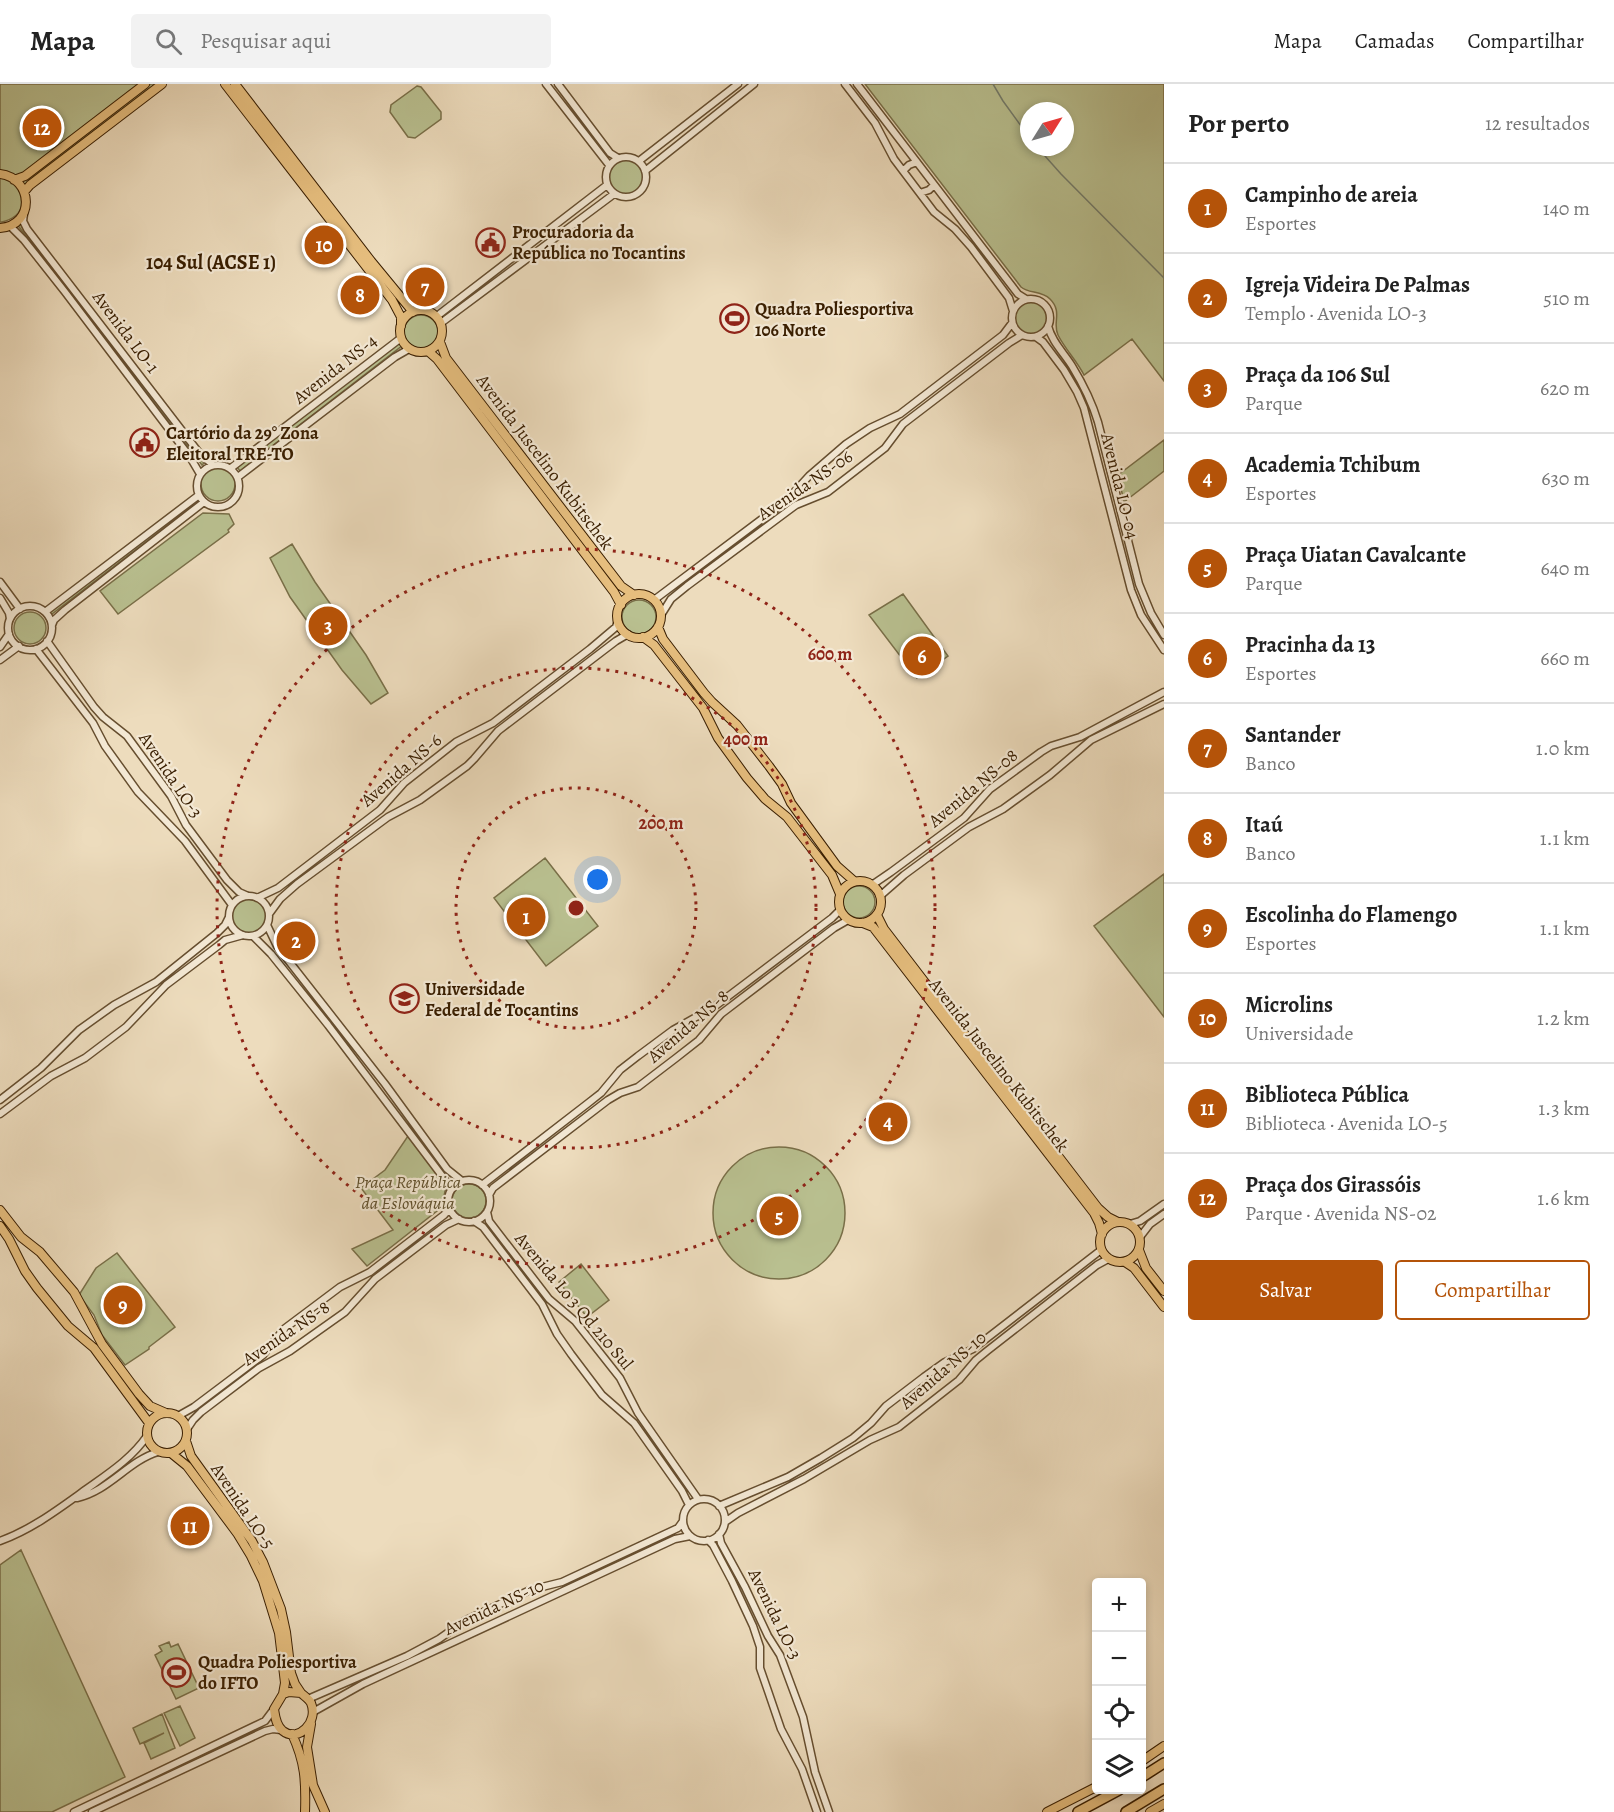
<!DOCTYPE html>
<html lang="pt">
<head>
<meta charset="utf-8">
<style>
  :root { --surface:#fff; --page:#f2f2f2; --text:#222; --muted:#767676; --line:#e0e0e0; --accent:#b45309 }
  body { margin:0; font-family:Alegreya,serif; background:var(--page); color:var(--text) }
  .controls { position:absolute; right:18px; bottom:18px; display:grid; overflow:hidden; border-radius:6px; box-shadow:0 3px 9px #0003 }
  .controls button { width:54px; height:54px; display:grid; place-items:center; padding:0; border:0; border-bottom:2px solid var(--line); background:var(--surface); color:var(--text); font:30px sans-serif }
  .compass { position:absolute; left:1020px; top:18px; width:54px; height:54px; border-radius:50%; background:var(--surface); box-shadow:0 3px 9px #0003; rotate:53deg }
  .you { position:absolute; left:598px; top:796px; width:21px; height:21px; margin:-15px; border:4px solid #fff; border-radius:50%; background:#1a73e8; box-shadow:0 0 0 9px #1a73e833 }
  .badge { display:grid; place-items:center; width:39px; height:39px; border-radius:50%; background:var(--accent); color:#fff; font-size:20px; font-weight:700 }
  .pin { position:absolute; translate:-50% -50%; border:3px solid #fff; box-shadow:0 2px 6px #0006 }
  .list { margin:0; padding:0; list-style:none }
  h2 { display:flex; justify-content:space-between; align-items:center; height:78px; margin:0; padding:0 24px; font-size:26px }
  h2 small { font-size:20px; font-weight:400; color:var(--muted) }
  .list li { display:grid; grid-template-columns:39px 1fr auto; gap:18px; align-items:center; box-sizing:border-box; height:90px; padding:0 24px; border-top:2px solid var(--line) }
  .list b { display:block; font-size:22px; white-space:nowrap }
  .list p { margin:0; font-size:20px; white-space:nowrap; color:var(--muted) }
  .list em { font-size:20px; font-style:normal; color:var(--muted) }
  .actions { display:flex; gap:12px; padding:18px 24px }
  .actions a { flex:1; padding:14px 0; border:2px solid var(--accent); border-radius:6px; text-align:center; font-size:21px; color:var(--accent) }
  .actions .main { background:var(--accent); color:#fff }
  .icon { flex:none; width:33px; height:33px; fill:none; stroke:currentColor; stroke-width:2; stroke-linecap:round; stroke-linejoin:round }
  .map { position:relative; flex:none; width:1164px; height:1728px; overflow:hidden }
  header { display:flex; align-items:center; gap:36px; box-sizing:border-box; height:84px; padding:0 30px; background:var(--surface); border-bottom:2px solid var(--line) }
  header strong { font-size:28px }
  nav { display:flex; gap:33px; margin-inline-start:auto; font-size:21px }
  .search { width:420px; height:54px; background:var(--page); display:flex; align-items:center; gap:15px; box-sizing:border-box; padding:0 21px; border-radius:6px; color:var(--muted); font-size:22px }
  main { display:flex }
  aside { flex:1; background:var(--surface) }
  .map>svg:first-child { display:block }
</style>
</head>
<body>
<header>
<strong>Mapa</strong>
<div class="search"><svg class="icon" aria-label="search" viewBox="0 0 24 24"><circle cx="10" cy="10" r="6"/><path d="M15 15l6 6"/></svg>Pesquisar aqui</div>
<nav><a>Mapa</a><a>Camadas</a><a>Compartilhar</a></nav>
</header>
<main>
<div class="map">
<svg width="1164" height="1728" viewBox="0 0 1164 1728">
  <rect width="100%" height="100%" fill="#eddcbd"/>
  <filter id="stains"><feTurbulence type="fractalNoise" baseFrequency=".00333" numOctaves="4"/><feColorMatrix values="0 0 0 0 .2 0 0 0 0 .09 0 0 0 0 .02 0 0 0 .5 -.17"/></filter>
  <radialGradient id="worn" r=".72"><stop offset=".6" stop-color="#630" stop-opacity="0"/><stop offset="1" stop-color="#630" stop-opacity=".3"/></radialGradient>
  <path fill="#b9c090" stroke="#796f48" stroke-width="1.5" fill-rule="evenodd" d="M0,0H141L22,91L17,93L0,88Z
    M151,0H156L25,102L22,98L30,93Z
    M865,0H1164V297L1132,255L1084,291C1077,277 1065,265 1058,251C1052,239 1063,228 1050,215C1041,206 1029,210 1021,203ZM1029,27H1065V63H1029Z
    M417,2L421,3L441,28V35L415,54L408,53L390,28L391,21Z
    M609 93a17 17 0 1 1 34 0a17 17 0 1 1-34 0Z
    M0,92L16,99C25,118 25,132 2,138H0Z
    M18,137L204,379L202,381L16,139Z
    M1014 234a17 17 0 1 1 34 0a17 17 0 1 1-34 0Z
    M404 248a17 17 0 1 1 34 0a17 17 0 1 1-34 0Z
    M400,257L403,261L240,387L237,383Z
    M1164,356V387L1124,418L1118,391Z
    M201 400a17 17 0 1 1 34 0a17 17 0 1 1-34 0Z
    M197,414L199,417L52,530L50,528Z
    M203,429L229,430L234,440L228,446L229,448L118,530L100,507Z
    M292,460L315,498L366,571L388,609L371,620L342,586L290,513L270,474Z
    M903,510L948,572L917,594L869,531Z
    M622 533a17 17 0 1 1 34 0a17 17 0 1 1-34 0Z
    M14 544a16 16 0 1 1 32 0a16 16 0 1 1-32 0Z
    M545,774L598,842L546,882L494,814Z
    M1164,790V933L1094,842Z
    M843 818a16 16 0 1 1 32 0a16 16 0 1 1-32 0Z
    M232 832a17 17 0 1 1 34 0a17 17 0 1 1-34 0Z
    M408,1052L446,1102L442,1123L367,1182L352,1165L393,1146L361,1104L385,1086Z
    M713 1129a66 66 0 1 1 132 0a66 66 0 1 1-132 0Z
    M452 1117a17 17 0 1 1 34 0a17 17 0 1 1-34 0Z
    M117,1169L175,1243L149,1263V1265L125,1281L102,1251L94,1231L79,1211L96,1184Z
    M581,1180L609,1216L587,1233L559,1198Z
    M21,1466L125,1693L52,1728H0V1481Z
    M169,1558L171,1563L178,1560L199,1604L176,1615L155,1571L162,1567L159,1562Z
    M180,1622L195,1654L180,1662L164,1629Z
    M162,1630L175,1664L151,1675L144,1659L164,1649L140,1660L133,1644Z"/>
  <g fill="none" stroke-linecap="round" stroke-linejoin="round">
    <path stroke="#737c6c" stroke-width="1.5" d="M993,0L1003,17L1029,53
      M1037,63L1061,90L1164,194"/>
    <defs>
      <path id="minor" d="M546,0L609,81
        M558,0L610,69L618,74
        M845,0L875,39L894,75L934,128L955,145L971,163L1009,214L1013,227
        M857,0L1018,210L1026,215
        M606 93a20 20 0 1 1 40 0a20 20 0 1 1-40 0Z
        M639,77L738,0
        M645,87L754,0
        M903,87L909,81L917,78
        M920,109L929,106L934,101
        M24,130L23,137L27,145L200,370L213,381
        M10,142L24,156L65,208L190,373L200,390
        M1012 234a19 19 0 1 1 38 0a19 19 0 1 1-38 0Z
        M437,232L607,101
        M441,239L614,110
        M1048,242C1052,258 1064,269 1072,282C1083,300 1092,318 1098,338L1139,500L1151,529L1164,551
        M1036,253L1043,258L1064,286L1077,308L1084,324L1131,506L1141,531L1164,566
        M197 402a21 21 0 1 1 42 0a21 21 0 1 1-42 0Z
        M231,384L401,254
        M238,393L395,273L409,265
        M0,498L20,525
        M0,514L9,529L10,535
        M654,516L786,417L809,392L846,360L870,344L900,330L1003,251L1012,239
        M8 544a22 22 0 1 1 44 0a22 22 0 1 1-44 0Z
        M45,528L199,411
        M661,531L671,515L687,502L796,421L828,408L885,364L903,340L1009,259L1022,251
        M52,541L54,536L65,526L204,418
        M47,557L94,623L103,633L127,652L171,712L186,741L227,796L239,808L248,812
        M0,563L9,550
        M36,565L93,639L105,662L138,708L185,757L232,821
        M0,576L19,562
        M872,801L891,788L964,734L990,705L1041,668L1051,662L1080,653L1164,608
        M880,812L904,791L969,743L1003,725L1050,691L1091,656L1164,620
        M229 832a20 20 0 1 1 40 0a20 20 0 1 1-40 0Z
        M257,814L278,804L380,726L404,699L456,658L493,639L590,565L616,543L618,536
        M269,830L280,815L297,800L388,733L420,716L467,682L474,675L498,647L616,557L628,550
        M267,841L277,862L385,1000L447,1085L462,1097
        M253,852L271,870L328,941L452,1105
        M0,1016L41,984L79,946L114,921L156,898L217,849L225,841L229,833
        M0,1030L51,992L85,974L126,943L166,901L219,861L225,856L243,851
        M448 1117a21 21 0 1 1 42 0a21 21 0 1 1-42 0Z
        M482,1101L587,1020L601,1009L620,986L638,972L673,946L714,923L832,834L840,826
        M489,1111L493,1104L608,1016L620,1009L638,1003L676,974L699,956L721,930L834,844L848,836
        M487,1128L489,1137L549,1215L575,1237L620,1294L638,1329L698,1415
        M474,1137L483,1143L542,1220L557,1250L571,1270L602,1311L634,1339L682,1407L689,1421
        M1130,1140L1140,1137L1164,1120
        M1140,1153L1150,1140L1164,1130
        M178,1332L194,1323L263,1271L284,1245L340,1203L370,1188L444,1131L450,1124
        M187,1345L193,1336L201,1328L259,1284L290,1267L345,1228L375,1195L446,1141L459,1135
        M77,1414C109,1407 128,1377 158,1368
        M683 1436a21 21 0 1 1 42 0a21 21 0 1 1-42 0Z
        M719,1422L788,1393L821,1374L853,1354L871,1339L886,1322L924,1293L945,1278L973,1265L1101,1166
        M725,1438L738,1429L804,1395L870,1356L899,1343L959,1296L976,1276L987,1267L1097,1181L1108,1175
        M719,1450L721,1459L745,1503L768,1552L780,1571L803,1633L815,1688L829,1728
        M708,1456L713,1461L732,1497L753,1542L760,1563V1584L768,1607L781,1645L802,1685L817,1728
        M0,1457C33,1445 60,1424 88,1404C109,1389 132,1374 147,1352
        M308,1615L407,1572L439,1555L466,1536L530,1506L562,1498L678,1444L683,1437
        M313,1628L363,1600L675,1455L690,1452
        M74,1728L265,1637L274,1625
        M92,1728L265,1647L273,1645L281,1646"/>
      <path id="major" d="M225,0L392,216L401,233V242
        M235,0L371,177L413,228
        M0,90C33,94 36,141 0,144
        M14,96L25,92L145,0
        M24,108L30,101L162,0
        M400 247a21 21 0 1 1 42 0a21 21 0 1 1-42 0Z
        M440,258L446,274L621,502L634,511
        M429,268L437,275L614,508L621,521
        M617 532a22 22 0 1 1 44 0a22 22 0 1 1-44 0Z
        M658,543L663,555L704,609L712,618L737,641L769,682L782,700L791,719L837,782L854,797
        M643,553L654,561L703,624L718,654L747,694L765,715L787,733L832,791L840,810
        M839 818a21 21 0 1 1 42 0a21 21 0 1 1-42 0Z
        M877,831L884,845L1098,1124L1108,1133L1118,1138
        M863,839L873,843L1094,1129L1099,1139L1102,1150
        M0,1126L21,1153L40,1168L74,1208L102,1260L139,1310L150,1322L166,1329
        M1100 1158a20 20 0 1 1 40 0a20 20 0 1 1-40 0Z
        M0,1142L9,1155L25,1187L37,1204L68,1242L94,1264L149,1339
        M1139,1166L1146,1184L1164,1207
        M1125,1178L1134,1184L1164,1223
        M147 1349a20 20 0 1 1 40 0a20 20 0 1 1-40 0Z
        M186,1357L191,1372L252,1457L263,1478L281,1525L286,1548L291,1589L295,1600L301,1609
        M171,1369L187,1382L237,1449L251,1472L263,1497L279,1549L285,1599L283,1610
        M289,1608L301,1609C304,1612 309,1615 311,1619C319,1638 298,1659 283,1647C276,1642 275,1632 274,1625L283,1610Z
        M311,1640L307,1663L313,1701L325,1728
        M292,1650C305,1678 306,1697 305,1728
        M1142,1677L1164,1662
        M1047,1728L1096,1703
        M1150,1728L1164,1720"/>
      <path id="highway" d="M1142,1693L1164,1679
        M1078,1728L1119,1706
        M1126,1728L1164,1705"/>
    </defs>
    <use href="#minor" stroke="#664e2f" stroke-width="9"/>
    <use href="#major" stroke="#391e00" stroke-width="10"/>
    <use href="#highway" stroke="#391e00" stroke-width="12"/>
    <use href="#minor" stroke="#f3e8d4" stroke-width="6"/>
    <use href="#major" stroke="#e6be7e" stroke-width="8"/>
    <use href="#highway" stroke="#e6be7e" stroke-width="9"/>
  </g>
  <g fill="none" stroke="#8f2418" stroke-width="3" stroke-dasharray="3 6">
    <circle cx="576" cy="824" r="120"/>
    <circle cx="576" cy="824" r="240"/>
    <circle cx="576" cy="824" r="359"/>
  </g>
  <defs>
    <symbol id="civic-ring" viewBox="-11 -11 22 22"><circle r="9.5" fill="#f3e8d4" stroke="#8f2418" stroke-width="1.5"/><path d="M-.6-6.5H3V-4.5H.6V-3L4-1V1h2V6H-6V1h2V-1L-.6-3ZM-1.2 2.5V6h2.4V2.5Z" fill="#8f2418"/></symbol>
    <symbol id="stadium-ring" viewBox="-11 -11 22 22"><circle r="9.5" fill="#f3e8d4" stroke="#8f2418" stroke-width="1.5"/><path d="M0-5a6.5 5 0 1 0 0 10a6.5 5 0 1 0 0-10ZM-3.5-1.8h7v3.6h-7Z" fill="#8f2418"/></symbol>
    <symbol id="university-ring" viewBox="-11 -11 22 22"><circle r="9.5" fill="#f3e8d4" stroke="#8f2418" stroke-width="1.5"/><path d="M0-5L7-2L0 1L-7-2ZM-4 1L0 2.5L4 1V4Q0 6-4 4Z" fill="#8f2418"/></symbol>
  </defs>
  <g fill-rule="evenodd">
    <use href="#civic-ring" x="474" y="142" width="33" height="33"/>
    <use href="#stadium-ring" x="718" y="218" width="33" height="33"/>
    <use href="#civic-ring" x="128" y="342" width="33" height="33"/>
    <use href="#university-ring" x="388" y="898" width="33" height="33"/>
    <use href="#stadium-ring" x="160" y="1572" width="33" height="33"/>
  </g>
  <g text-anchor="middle" stroke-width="4.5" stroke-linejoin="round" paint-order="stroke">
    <g font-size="18" font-weight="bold" fill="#391e00" stroke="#f3e8d4" text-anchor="start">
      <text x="512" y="154">Procuradoria da<tspan x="512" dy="21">República no Tocantins</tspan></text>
      <text x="755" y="231">Quadra Poliesportiva<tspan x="755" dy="21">106 Norte</tspan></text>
      <text x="166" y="355">Cartório da 29° Zona<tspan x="166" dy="21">Eleitoral TRE-TO</tspan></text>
      <text x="425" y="911">Universidade<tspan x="425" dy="21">Federal de Tocantins</tspan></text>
      <text x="198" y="1584">Quadra Poliesportiva<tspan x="198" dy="21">do IFTO</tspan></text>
    </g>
    <g font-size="18" fill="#391e00" stroke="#f3e8d4">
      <text transform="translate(126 248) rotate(53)" y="6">Avenida LO-1</text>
      <text transform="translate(335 285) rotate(-38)" y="6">Avenida NS-4</text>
      <text transform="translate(545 378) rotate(53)" y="6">Avenida Juscelino Kubitschek</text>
      <text transform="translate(805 401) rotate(-34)" y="6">Avenida NS-06</text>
      <text transform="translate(1120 402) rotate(76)" y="6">Avenida LO-04</text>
      <text transform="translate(401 686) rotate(-41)" y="6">Avenida NS-6</text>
      <text transform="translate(171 691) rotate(56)" y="6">Avenida LO-3</text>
      <text transform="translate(973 704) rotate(-40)" y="6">Avenida NS-08</text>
      <text transform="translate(688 942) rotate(-41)" y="6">Avenida NS-8</text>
      <text transform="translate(999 981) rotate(52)" y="6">Avenida Juscelino Kubitschek</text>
      <text transform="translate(574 1217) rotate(50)" y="6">Avenida Lo 3 Qd 210 Sul</text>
      <text transform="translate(286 1249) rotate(-34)" y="6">Avenida NS-8</text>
      <text transform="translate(943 1286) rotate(-41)" y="6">Avenida NS-10</text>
      <text transform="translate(243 1422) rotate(56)" y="6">Avenida LO-5</text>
      <text transform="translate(494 1523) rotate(-25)" y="6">Avenida NS-10</text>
      <text transform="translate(775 1530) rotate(64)" y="6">Avenida LO-3</text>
    </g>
    <g font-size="18" font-style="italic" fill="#5f4f2b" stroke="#f3e8d4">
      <text x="408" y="1104">Praça República<tspan x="408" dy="21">da Eslováquia</tspan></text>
    </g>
    <g font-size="20" font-weight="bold" fill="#391e00" stroke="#f3e8d4">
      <text x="211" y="185">104 Sul (ACSE 1)</text>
    </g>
  </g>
  <circle cx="576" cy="824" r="9" fill="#8f2418" stroke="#f3e8d4" stroke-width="3"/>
  <g font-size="18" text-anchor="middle" font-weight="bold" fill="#8f2418" stroke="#f3e8d4" stroke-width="4.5" stroke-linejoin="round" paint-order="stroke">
    <text x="830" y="576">600 m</text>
    <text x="746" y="661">400 m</text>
    <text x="661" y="745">200 m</text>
  </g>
  <rect width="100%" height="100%" filter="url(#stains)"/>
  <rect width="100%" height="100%" fill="url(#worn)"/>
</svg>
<div class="controls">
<button>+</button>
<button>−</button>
<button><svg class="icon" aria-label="locate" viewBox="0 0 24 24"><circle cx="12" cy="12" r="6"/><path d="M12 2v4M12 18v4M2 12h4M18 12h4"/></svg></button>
<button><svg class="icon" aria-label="layers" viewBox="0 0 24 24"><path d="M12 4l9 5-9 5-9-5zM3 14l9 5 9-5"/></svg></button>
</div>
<svg class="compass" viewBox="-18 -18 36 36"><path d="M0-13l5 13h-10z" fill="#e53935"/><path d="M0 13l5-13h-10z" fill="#767676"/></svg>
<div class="you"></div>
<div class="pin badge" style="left:526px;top:833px">1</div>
<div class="pin badge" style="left:296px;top:857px">2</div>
<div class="pin badge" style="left:328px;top:542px">3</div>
<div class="pin badge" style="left:888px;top:1038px">4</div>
<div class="pin badge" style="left:779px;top:1132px">5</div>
<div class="pin badge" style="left:922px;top:572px">6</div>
<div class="pin badge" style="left:425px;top:203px">7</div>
<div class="pin badge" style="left:360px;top:211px">8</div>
<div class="pin badge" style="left:123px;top:1221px">9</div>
<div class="pin badge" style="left:324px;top:161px">10</div>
<div class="pin badge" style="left:190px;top:1442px">11</div>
<div class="pin badge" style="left:42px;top:44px">12</div>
</div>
<aside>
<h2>Por perto<small>12 resultados</small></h2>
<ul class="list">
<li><span class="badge">1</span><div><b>Campinho de areia</b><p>Esportes</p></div><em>140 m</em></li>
<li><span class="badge">2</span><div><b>Igreja Videira De Palmas</b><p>Templo · Avenida LO-3</p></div><em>510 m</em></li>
<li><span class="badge">3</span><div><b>Praça da 106 Sul</b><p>Parque</p></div><em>620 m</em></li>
<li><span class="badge">4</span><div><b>Academia Tchibum</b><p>Esportes</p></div><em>630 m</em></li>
<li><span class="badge">5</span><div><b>Praça Uiatan Cavalcante</b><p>Parque</p></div><em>640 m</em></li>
<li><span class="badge">6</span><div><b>Pracinha da 13</b><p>Esportes</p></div><em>660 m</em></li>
<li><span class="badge">7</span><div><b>Santander</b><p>Banco</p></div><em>1.0 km</em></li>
<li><span class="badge">8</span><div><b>Itaú</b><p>Banco</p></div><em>1.1 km</em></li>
<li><span class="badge">9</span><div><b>Escolinha do Flamengo</b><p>Esportes</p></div><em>1.1 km</em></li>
<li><span class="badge">10</span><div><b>Microlins</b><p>Universidade</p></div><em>1.2 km</em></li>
<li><span class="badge">11</span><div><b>Biblioteca Pública</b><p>Biblioteca · Avenida LO-5</p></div><em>1.3 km</em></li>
<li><span class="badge">12</span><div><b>Praça dos Girassóis</b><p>Parque · Avenida NS-02</p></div><em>1.6 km</em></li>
</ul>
<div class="actions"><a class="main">Salvar</a><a>Compartilhar</a></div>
</aside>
</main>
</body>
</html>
